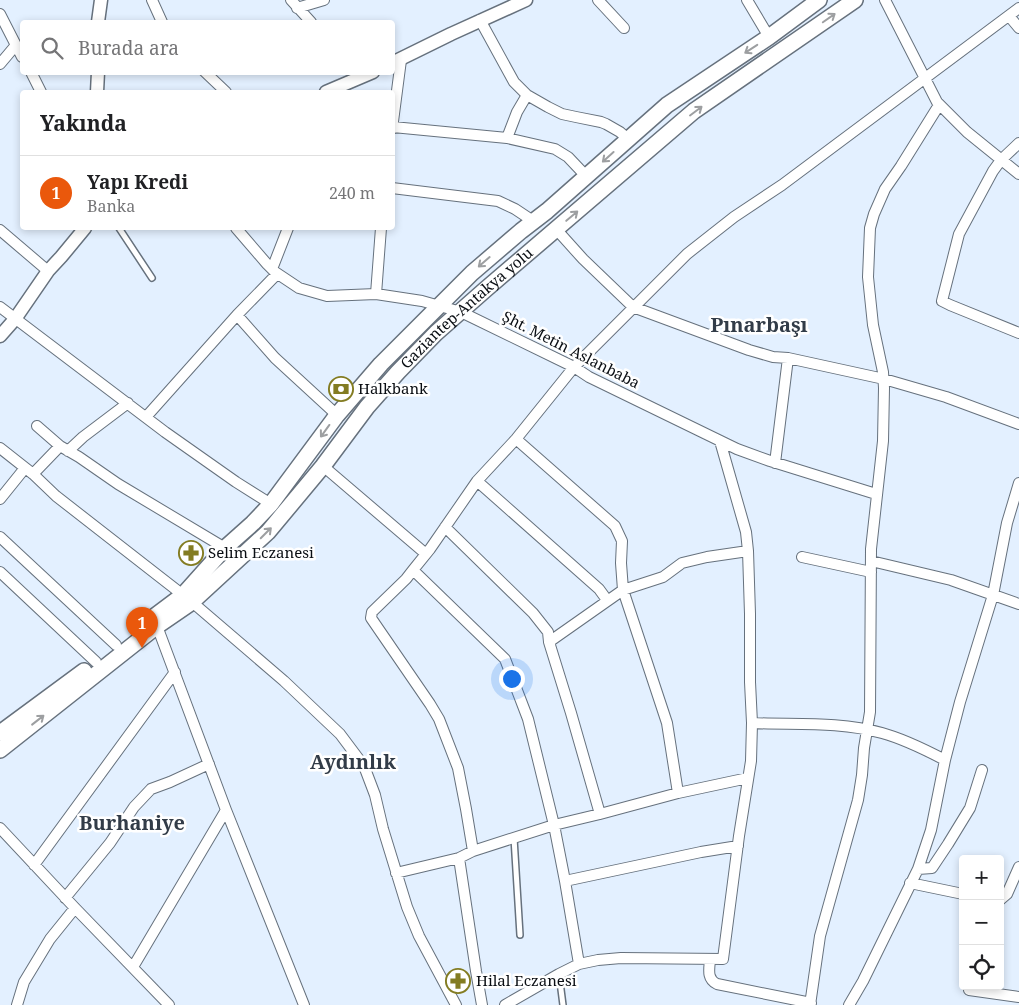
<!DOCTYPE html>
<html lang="tr">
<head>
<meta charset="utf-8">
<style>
  :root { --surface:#fff; --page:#f2f2f2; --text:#202124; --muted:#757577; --line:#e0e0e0; --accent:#ea580c }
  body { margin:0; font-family:"Noto Serif",serif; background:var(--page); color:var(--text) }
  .controls { position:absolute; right:15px; bottom:15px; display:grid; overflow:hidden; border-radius:5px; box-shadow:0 2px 8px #0003 }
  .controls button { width:45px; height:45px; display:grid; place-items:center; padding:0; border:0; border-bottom:1px solid var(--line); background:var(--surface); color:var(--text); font:25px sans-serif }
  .you { position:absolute; left:511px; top:678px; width:18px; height:18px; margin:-12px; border:4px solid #fff; border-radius:50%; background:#1a73e8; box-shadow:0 0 0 8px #1a73e833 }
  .badge { display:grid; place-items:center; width:32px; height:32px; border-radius:50%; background:var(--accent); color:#fff; font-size:16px; font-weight:700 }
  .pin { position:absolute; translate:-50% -41px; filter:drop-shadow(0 1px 2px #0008) }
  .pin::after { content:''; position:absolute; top:26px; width:18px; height:15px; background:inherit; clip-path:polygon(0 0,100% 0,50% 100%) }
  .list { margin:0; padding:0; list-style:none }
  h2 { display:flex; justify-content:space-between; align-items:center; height:65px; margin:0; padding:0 20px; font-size:21px }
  h2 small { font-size:16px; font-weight:400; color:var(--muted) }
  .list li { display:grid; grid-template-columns:32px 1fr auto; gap:15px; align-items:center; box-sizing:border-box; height:75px; padding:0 20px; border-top:1px solid var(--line) }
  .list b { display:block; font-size:19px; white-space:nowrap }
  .list p { margin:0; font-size:16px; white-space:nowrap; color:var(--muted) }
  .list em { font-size:16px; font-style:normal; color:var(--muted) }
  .icon { flex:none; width:28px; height:28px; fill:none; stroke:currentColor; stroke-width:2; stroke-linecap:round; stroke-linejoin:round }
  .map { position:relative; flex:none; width:1019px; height:1005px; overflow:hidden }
  .search { position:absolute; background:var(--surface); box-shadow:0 2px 8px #0003; left:20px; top:20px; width:375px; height:55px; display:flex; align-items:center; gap:12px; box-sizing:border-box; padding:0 18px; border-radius:5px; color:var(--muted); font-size:19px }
  .panel { position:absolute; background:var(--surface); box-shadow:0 2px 8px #0003; left:20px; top:90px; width:375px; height:140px; border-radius:5px }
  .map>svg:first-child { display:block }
</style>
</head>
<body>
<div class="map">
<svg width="1019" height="1005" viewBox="0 0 1019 1005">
  <rect width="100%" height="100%" fill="#e3f0ff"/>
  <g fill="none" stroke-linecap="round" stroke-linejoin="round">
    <defs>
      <path id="service" d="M119,228L152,278
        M514,838L520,935
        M559,974L563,1005"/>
      <path id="minor" d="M152,0L162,22
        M291,0L311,22
        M598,0L624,28
        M747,0L769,37
        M885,0L937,102L967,132L1019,174
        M297,8L324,0
        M0,14L22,57
        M1009,16L1019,28
        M480,20L514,82L527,95L548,107L562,114L576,117L601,122L606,124L620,132L628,139
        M0,64L16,45
        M31,72L41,92
        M205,72L226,92
        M393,127L507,138L555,149L568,157L586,176
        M392,129L401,60
        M507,138L517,112L527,95
        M1019,143L1001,160L993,171L959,234L942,301L950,305L1019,333
        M392,188L498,201L515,209L533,221
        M236,228L267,264L275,272L299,288L327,296L376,294L422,301L461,312L574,367L589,377L737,449L770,461L876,494
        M556,229L583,259L633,307L749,350L773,357L788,358L884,379L946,397L1019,424
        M0,230L48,271
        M272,269L288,228
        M376,294L381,228
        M0,307L165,432L236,482L271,504
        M237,315L275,358L337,415
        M146,417L237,315L277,274
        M37,426L60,446L79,457L118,484L225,548
        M516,439L615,526L622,541L621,563L623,590L667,723L678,793
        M0,448L33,474L56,496L183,595
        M68,451L83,437L128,403
        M775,463L788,358
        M323,466L426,554
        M33,474L60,446
        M477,481L599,589L607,600
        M0,499L25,468
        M445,527L533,613L548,632L549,642L571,713L600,814
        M0,537L116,645
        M802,557L871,572
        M871,561L951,580L1019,604
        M413,570L505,659L528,719L554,825L565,881L579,964
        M0,572L96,662
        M192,602L284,681L340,734L364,766L375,795L383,829L407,907L419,936L456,1005
        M157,626L226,810L304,1005
        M549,642L623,590L663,577L682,563L707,557L748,551
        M752,723C795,725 839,721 882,733C904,739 924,749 945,760
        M0,828L75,908L169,1005
        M473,851L466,809L458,768L439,719L430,704L371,618L372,612L406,579L413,570L430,549L477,481L516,439L574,367L687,254L734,217L782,185L1019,8
        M459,858L476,971L482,1005
        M34,865L175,672
        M918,869L932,868L948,844L970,808L982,770
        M396,873L459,858L473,851L554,825L600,814L678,793L748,778
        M565,881L701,852L738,846
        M910,883L963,894
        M65,898L110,843L134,807L151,789L170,782L209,764
        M1000,900L1007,894L1019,867
        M710,960C709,970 707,979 717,984L811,1003
        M133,967L226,810
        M970,986L969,990L1019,997
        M17,1005L24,982L50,939L75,908
        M505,1005L559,974L579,964L598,960L621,958L723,959L739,836L751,761L752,723L750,682V614L748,551L746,532L720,441
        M810,1005L820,936L858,800L862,775L864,748L870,712L871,549L883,441L884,388L883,372L873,325L868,277L870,228L874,214L885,189L901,166L939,105
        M849,1005L863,981L918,869L931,830L945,760L960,702L993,595L1007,523L1019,483"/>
      <path id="tertiary" d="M98,22L101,0
        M392,63L451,34L526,0
        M97,92L98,72
        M326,92L373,72
        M0,336L15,319L48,271L61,257L85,228"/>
      <g id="secondary">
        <path d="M155,616L183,595L225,548L253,523L271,504L337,415L381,364L472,273L521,231L547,211L667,105L769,37L819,0"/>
        <path d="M0,733L84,671"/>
        <path id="s1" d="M0,750L157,626L192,602L268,532L323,466L367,407L398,372L436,333L486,289L694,111L855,0"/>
      </g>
    </defs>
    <use href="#service" stroke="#66717d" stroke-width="8"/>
    <use href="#minor" stroke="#66717d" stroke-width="12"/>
    <use href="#tertiary" stroke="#66717d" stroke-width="15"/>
    <use href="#secondary" stroke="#66717d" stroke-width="18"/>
    <use href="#service" stroke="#fff" stroke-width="5"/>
    <use href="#minor" stroke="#fff" stroke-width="10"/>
    <use href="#tertiary" stroke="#fff" stroke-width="12"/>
    <use href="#secondary" stroke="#fff" stroke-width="15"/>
  </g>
  <defs><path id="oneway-shaft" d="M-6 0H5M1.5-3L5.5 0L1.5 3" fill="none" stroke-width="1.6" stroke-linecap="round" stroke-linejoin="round" transform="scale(1.25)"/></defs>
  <g stroke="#9d9fa1">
    <use href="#oneway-shaft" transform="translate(829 18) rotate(-35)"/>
    <use href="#oneway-shaft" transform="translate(751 49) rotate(147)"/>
    <use href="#oneway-shaft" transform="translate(696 111) rotate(-37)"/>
    <use href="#oneway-shaft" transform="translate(608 157) rotate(138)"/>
    <use href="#oneway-shaft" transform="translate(572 216) rotate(-40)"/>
    <use href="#oneway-shaft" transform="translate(484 262) rotate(139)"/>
    <use href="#oneway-shaft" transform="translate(325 431) rotate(126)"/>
    <use href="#oneway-shaft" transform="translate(266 533) rotate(-45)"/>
    <use href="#oneway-shaft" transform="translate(38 720) rotate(-38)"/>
  </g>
  <defs>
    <symbol id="bank-ring" viewBox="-11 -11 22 22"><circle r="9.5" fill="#fff" stroke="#837c22" stroke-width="1.5"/><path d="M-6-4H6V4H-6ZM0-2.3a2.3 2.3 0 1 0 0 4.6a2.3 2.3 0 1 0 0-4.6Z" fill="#837c22"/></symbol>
    <symbol id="pharmacy-ring" viewBox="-11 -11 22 22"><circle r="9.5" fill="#fff" stroke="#837c22" stroke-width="1.5"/><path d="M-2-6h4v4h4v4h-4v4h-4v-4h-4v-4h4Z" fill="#837c22"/></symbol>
  </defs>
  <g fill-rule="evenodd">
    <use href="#bank-ring" x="327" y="375" width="28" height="28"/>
    <use href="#pharmacy-ring" x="177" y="539" width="28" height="28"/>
    <use href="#pharmacy-ring" x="444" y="967" width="28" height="28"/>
  </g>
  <g text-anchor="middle" stroke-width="5" stroke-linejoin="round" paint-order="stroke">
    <g font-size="15" fill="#0a0e13" stroke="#fff">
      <text dy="5" stroke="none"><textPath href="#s1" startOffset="646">Gaziantep-Antakya yolu</textPath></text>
      <text transform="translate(571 350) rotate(27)" y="5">Şht. Metin Aslanbaba</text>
    </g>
    <g font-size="15" fill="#0a0e13" stroke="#fff" text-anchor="start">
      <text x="358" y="394">Halkbank</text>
      <text x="208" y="558">Selim Eczanesi</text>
      <text x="476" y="986">Hilal Eczanesi</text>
    </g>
    <g font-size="20" font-weight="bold" fill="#323c48" stroke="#fff">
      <text x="759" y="332">Pınarbaşı</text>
      <text x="353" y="769">Aydınlık</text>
      <text x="132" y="830">Burhaniye</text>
    </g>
  </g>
</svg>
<div class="controls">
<button>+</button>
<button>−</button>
<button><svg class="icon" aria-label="locate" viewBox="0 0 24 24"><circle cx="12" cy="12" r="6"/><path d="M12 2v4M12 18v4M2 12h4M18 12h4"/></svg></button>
</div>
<div class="you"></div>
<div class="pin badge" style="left:142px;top:648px">1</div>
<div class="search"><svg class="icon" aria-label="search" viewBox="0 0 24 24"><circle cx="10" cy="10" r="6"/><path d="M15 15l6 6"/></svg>Burada ara</div>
<section class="panel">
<h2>Yakında<small></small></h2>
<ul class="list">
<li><span class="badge">1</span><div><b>Yapı Kredi</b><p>Banka</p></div><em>240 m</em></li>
</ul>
</section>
</div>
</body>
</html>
